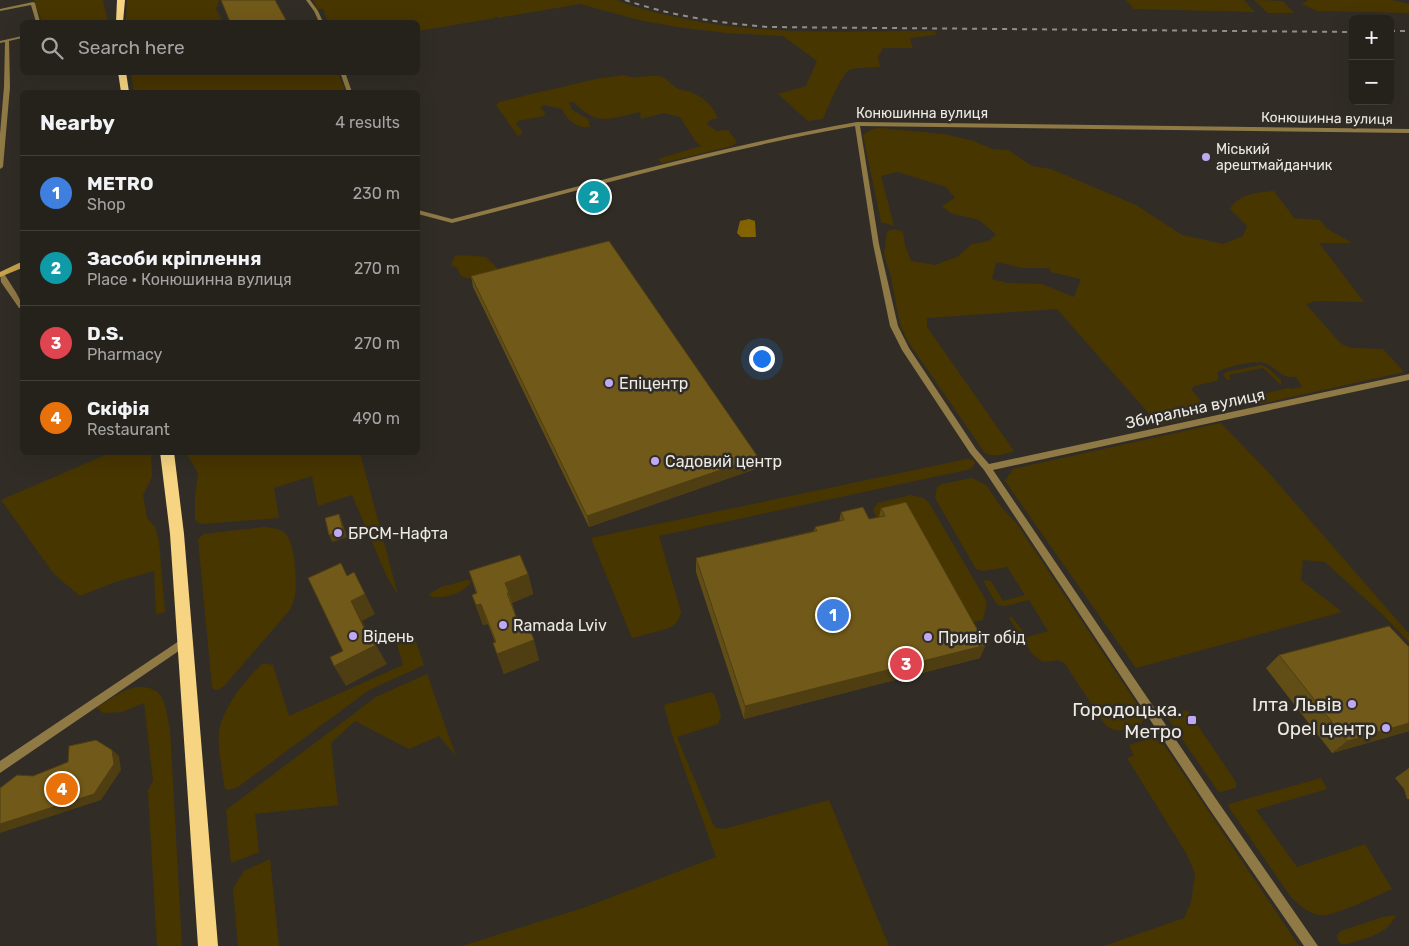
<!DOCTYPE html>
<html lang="en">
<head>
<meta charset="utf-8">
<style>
  :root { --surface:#25221c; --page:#2d2a25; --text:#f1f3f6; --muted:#a3a4a3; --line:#423f3b; --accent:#bfa9f4 }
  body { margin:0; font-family:Rubik,sans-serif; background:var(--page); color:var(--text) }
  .controls { position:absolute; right:15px; top:15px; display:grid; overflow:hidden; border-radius:8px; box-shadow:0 5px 20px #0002 }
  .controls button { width:45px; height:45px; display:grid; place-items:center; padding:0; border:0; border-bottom:1px solid var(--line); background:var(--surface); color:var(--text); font:25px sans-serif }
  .you { position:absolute; left:761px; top:358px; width:18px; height:18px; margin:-12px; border:4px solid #fff; border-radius:50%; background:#1a73e8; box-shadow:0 0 0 8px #1a73e833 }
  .badge { display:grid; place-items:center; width:32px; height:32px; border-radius:50%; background:var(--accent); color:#fff; font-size:16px; font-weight:700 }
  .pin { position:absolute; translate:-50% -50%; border:2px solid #fff; box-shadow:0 1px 5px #0006 }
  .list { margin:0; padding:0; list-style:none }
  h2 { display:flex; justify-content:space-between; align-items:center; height:65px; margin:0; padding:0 20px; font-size:21px }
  h2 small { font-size:16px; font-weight:400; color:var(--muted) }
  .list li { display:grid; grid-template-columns:32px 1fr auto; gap:15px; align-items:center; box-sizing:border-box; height:75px; padding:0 20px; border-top:1px solid var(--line) }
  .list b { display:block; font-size:19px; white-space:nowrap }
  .list p { margin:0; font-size:16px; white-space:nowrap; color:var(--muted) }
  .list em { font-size:16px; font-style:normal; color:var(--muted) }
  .icon { flex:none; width:28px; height:28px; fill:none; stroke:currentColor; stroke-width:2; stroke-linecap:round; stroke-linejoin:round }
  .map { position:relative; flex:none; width:1409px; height:946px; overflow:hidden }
  .search { position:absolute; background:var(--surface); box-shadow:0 5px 20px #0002; left:20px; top:20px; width:400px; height:55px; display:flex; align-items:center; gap:12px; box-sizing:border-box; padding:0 18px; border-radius:8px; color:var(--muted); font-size:19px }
  .panel { position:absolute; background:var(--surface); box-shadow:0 5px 20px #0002; left:20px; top:90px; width:400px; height:365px; border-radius:8px }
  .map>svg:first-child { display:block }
</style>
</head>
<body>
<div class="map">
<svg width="1409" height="946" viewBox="0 0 1409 946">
  <rect width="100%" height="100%" fill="#312d26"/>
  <path fill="#483600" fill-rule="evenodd" d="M34,0H103L108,22H42Z
    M127,0H219L216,9L223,22H126Z
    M313,0H617C637,9 659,13 679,18C763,36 850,31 935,31L936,35L910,38L913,48H883L878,57L880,67C871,68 857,67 849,70C842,74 827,109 823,119L808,121L778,94L806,86L817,61L783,36L726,33L677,27L639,20L580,4L497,18L496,14L495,18L418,31V22H328L323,9H317Z
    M1126,0H1244L1255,12L1134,9Z
    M1254,0L1283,1L1294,13H1268Z
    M1308,0H1392L1409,4V13L1317,11L1302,4Z
    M131,73H338L346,92H134Z
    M624,75C636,81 649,73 662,77C668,79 671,85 677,88C681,91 687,90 691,92C706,100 711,103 718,118L710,120L707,124L717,131L728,130L737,142L732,146L662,163L658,159L701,146L696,142L680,117L663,113L641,119L640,112C610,118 598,128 574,102L569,103L572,110L588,119L590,127C577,129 567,120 562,109L544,105L540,108L545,112L544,116L518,121L516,125L521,129L522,134L518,136L496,105L499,102L596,79Z
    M880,128L944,134L974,141L992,149L1008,150L1032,166L1051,169L1136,205L1182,235L1223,244L1243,236L1247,226L1230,209C1239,193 1258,193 1274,191L1294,218L1320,220L1326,228L1352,243H1319L1364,302L1315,301L1306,304L1341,344L1352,348L1383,349L1404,372L1255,405L1251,404L1245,398L1288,388L1292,389L1302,387L1296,377C1278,378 1278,367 1264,363C1256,360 1222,367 1217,373L1218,378L1217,381L1194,386L1191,389L1205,406L1201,407L1207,414L1159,425L1057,309L927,318V327L1014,451C1004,454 995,458 985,453L907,340L900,324L891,277L884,254L887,231L894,229L903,232L905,246L911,261L935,265L957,257L972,244L989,241L996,234L979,220L950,213L942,206L955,198L946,187L898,172L881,176L894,226L881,222L863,135L872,129ZM996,262L1023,268H1049L1051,272L1081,279L1074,297L1042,284L1007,283L992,279Z
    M461,255L486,257L498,269C488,276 473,282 461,276L457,268L451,265L455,256Z
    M1261,365L1268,368L1281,380V385L1263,368L1228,375L1231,379L1227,380L1223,375L1226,372Z
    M1221,423L1269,473L1409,634V642L1384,616L1325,562L1303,560L1301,580L1342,612L1136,668L1005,481L1013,469Z
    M110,453H151L152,477L143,495L147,518L155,527L159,542L165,612L156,614L154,571L115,582L80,596L54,574L1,500Z
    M186,453H360L398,595L387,577L352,495L318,506L312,476L274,488L279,518L200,524L195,520V497L198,473Z
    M967,459L973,460L975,463L971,469L659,536L681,612C679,621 675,626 666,629L632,638L591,538Z
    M972,478L986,485L1002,508L1017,524L1143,713L1144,718L1141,724C1126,729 1116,736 1104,723L1065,664L1058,660L1043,662L1033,655L1009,618L1012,617L1027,637L1048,631L1029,600C995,608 1002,613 984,582L985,580L991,581L1003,601L1025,595L1007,567L984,571L976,569L935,498L937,487L942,484Z
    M911,495L923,498L929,503L987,602L983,620L962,625L878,522L873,509L878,503Z
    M264,527C272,528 280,528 286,534C295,543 298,587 294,600C293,603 291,607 289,611L224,686L218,690L214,689L212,687L198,539L204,534Z
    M467,580L472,581C462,594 448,598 432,597L429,594L441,587Z
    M414,636L424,665L369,690L238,787L229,790L225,789C223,776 217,744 219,731C224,706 244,681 263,663L273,665L289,716L403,665L397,644Z
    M427,674L456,756L439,736L409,749L355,721L331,743L338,805L255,814L259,852L231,863L226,810L376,697Z
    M136,687C167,686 164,704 170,729L182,946H157L148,791L153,780L144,703L122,712L103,713L97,707L124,691Z
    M711,692L714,694L721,715L718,724L677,737L713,824L716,828L724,829L829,800L889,946H462L586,907L716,857L671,732L664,705Z
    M1187,710L1236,782V788L1221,792L1218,791L1166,716Z
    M1149,739L1157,740L1164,745L1299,946H1104L1184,918L1191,903L1195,873L1186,853L1127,758L1134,756L1129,745Z
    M1321,778L1327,789L1256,810L1297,867L1365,844L1392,889C1378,895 1333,917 1321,915C1309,914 1299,905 1291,897L1228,806L1229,804Z
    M270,859L279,946H238L233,888L244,871Z
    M1396,915C1387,935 1366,938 1347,944H1341L1337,939V935L1341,931L1383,917Z"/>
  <path fill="#836300" d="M749,219L755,221L756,237H741L737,233L740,221Z"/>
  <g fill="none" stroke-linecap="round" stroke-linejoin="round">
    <path fill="#8f7945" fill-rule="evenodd" d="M306,0H310L318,11L323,22H319L314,11Z
      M33,2L35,3L40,22H36L31,5L0,11V9Z
      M22,36V38L9,41L10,87L3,167L0,169V134L4,87L5,42L0,43V41Z
      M340,72H345L352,92H347Z
      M857,122L1409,129V133L860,126L879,244L898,326L909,348L976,449L989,464L1409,374V380L993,470L1216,799L1318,946H1304L1208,807L984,470L970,453L902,350L890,326L873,244L855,126C719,150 586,189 452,223L418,214V210L452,219C586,185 720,146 857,122Z
      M0,272L4,273C9,283 22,298 22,308H19L1,282Z
      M185,637L189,638L190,641L189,644L0,773V761Z"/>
    <path fill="#c6a34c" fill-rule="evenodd" d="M19,263H22V268L0,277V272Z"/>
    <path fill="#f6d482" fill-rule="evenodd" d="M117,0H125L123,22H116Z
      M118,72H126L129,92H121Z
      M160,452H174L184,534L218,946H198L170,534Z"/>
    <path stroke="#928f89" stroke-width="2" stroke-dasharray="5 5" stroke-linecap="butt" d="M625,0C672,16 719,23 768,27L1353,32
      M1390,31H1409"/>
  </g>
  <path fill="#614d16" d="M471,276L758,457V468L589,527L473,287Z
    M881,508L980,658L744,719L696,572V558L814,531L815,527L839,522L841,512L869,519L879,517Z
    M469,571L528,574L533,594L512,603L515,613L522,632L539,660L504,674L493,643L495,642L488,624L483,625L472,595L476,593Z
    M1409,647V731L1332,753L1266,668L1279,655Z
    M1409,768V799H1407L1404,789L1395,778Z"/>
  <path fill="#4f3e12" d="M286,20L287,22H272Z
    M758,457V468L589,527L587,516Z
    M339,514L342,521L347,537L332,542L329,535Z
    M528,574L533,594L512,603L505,583Z
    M365,594L375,614L362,621L374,646L376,645L387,664L346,686L334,666L374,646L351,601Z
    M481,604L488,624L483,625L476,605Z
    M534,640L539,660L504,674L497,654Z
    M986,645L980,658L744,719L745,706Z
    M1409,723V731L1332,753L1347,741Z
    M112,750L119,756L121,770L101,800L0,833V824Z"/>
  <path fill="#715919" stroke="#4f3e12" d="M221,0H275L286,20L272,22H230Z
    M609,241L758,457L587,516L471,276Z
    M906,502L986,645L745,706L696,558L817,531L815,527L844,520L841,512L863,507L869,519L885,516L881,508Z
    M339,514L343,530L329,535L325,518Z
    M520,555L528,574L505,583L509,593H507L522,632L530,629L534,640L497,654L493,643L496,642L481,604L476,605L472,595L477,593L469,571Z
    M341,563L347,576L354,572L365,594L351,601L369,638L372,636L376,645L334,666L330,657L343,651L308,578Z
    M1389,626L1409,647V723L1347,741L1279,655Z
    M96,740L112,750L114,764L94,794L0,824V788L17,775L33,776L68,762L69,746Z"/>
  <g fill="#bfa9f4" stroke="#312d26" stroke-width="2">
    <circle cx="1206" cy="157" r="5"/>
    <circle cx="609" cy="383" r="5"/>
    <circle cx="655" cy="461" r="5"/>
    <circle cx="338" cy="533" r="5"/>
    <circle cx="503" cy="625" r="5"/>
    <circle cx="353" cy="636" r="5"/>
    <circle cx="928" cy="637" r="5"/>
    <circle cx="1352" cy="704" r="5"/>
    <rect x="1187" y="715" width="10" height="10" rx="2.5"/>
    <circle cx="1386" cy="728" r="5"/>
  </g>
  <g text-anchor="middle" stroke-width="5" stroke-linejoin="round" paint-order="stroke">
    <g font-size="14" fill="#eceae5" stroke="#312d26">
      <text x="922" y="118">Конюшинна вулиця</text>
      <text transform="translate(1327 118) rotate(1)" y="5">Конюшинна вулиця</text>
    </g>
    <g font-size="14" fill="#eceae5" stroke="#312d26" text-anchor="start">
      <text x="1216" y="154">Міський<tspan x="1216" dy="16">арештмайданчик</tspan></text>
    </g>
    <g font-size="16" fill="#eceae5" stroke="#312d26" text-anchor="start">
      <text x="619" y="389">Епіцентр</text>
      <text x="665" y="467">Садовий центр</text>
      <text x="348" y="539">БРСМ-Нафта</text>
      <text x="513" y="631">Ramada Lviv</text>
      <text x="363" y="642">Відень</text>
      <text x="938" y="643">Привіт обід</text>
    </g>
    <g font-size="16" fill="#eceae5" stroke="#312d26">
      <text transform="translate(1195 408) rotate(-12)" y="6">Збиральна вулиця</text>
    </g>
    <g font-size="19" fill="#eceae5" stroke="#312d26" text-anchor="end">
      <text x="1342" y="711">Ілта Львів</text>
      <text x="1182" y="716">Городоцька.<tspan x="1182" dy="22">Метро</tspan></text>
      <text x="1376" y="735">Opel центр</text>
    </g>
  </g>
</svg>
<div class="controls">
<button>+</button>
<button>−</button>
</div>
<div class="you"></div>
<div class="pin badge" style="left:833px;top:615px;background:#3f7fe0">1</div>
<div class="pin badge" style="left:594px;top:197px;background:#0f9aa8">2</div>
<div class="pin badge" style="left:906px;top:664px;background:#e0444e">3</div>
<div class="pin badge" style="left:62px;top:789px;background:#e8710a">4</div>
<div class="search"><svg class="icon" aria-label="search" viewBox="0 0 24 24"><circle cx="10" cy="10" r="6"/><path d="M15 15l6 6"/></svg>Search here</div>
<section class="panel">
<h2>Nearby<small>4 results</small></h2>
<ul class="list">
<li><span class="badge" style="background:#3f7fe0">1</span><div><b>METRO</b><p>Shop</p></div><em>230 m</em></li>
<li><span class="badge" style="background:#0f9aa8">2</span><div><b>Засоби кріплення</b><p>Place · Конюшинна вулиця</p></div><em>270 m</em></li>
<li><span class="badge" style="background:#e0444e">3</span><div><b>D.S.</b><p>Pharmacy</p></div><em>270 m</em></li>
<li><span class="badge" style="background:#e8710a">4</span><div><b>Скіфія</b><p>Restaurant</p></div><em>490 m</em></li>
</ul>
</section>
</div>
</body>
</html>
